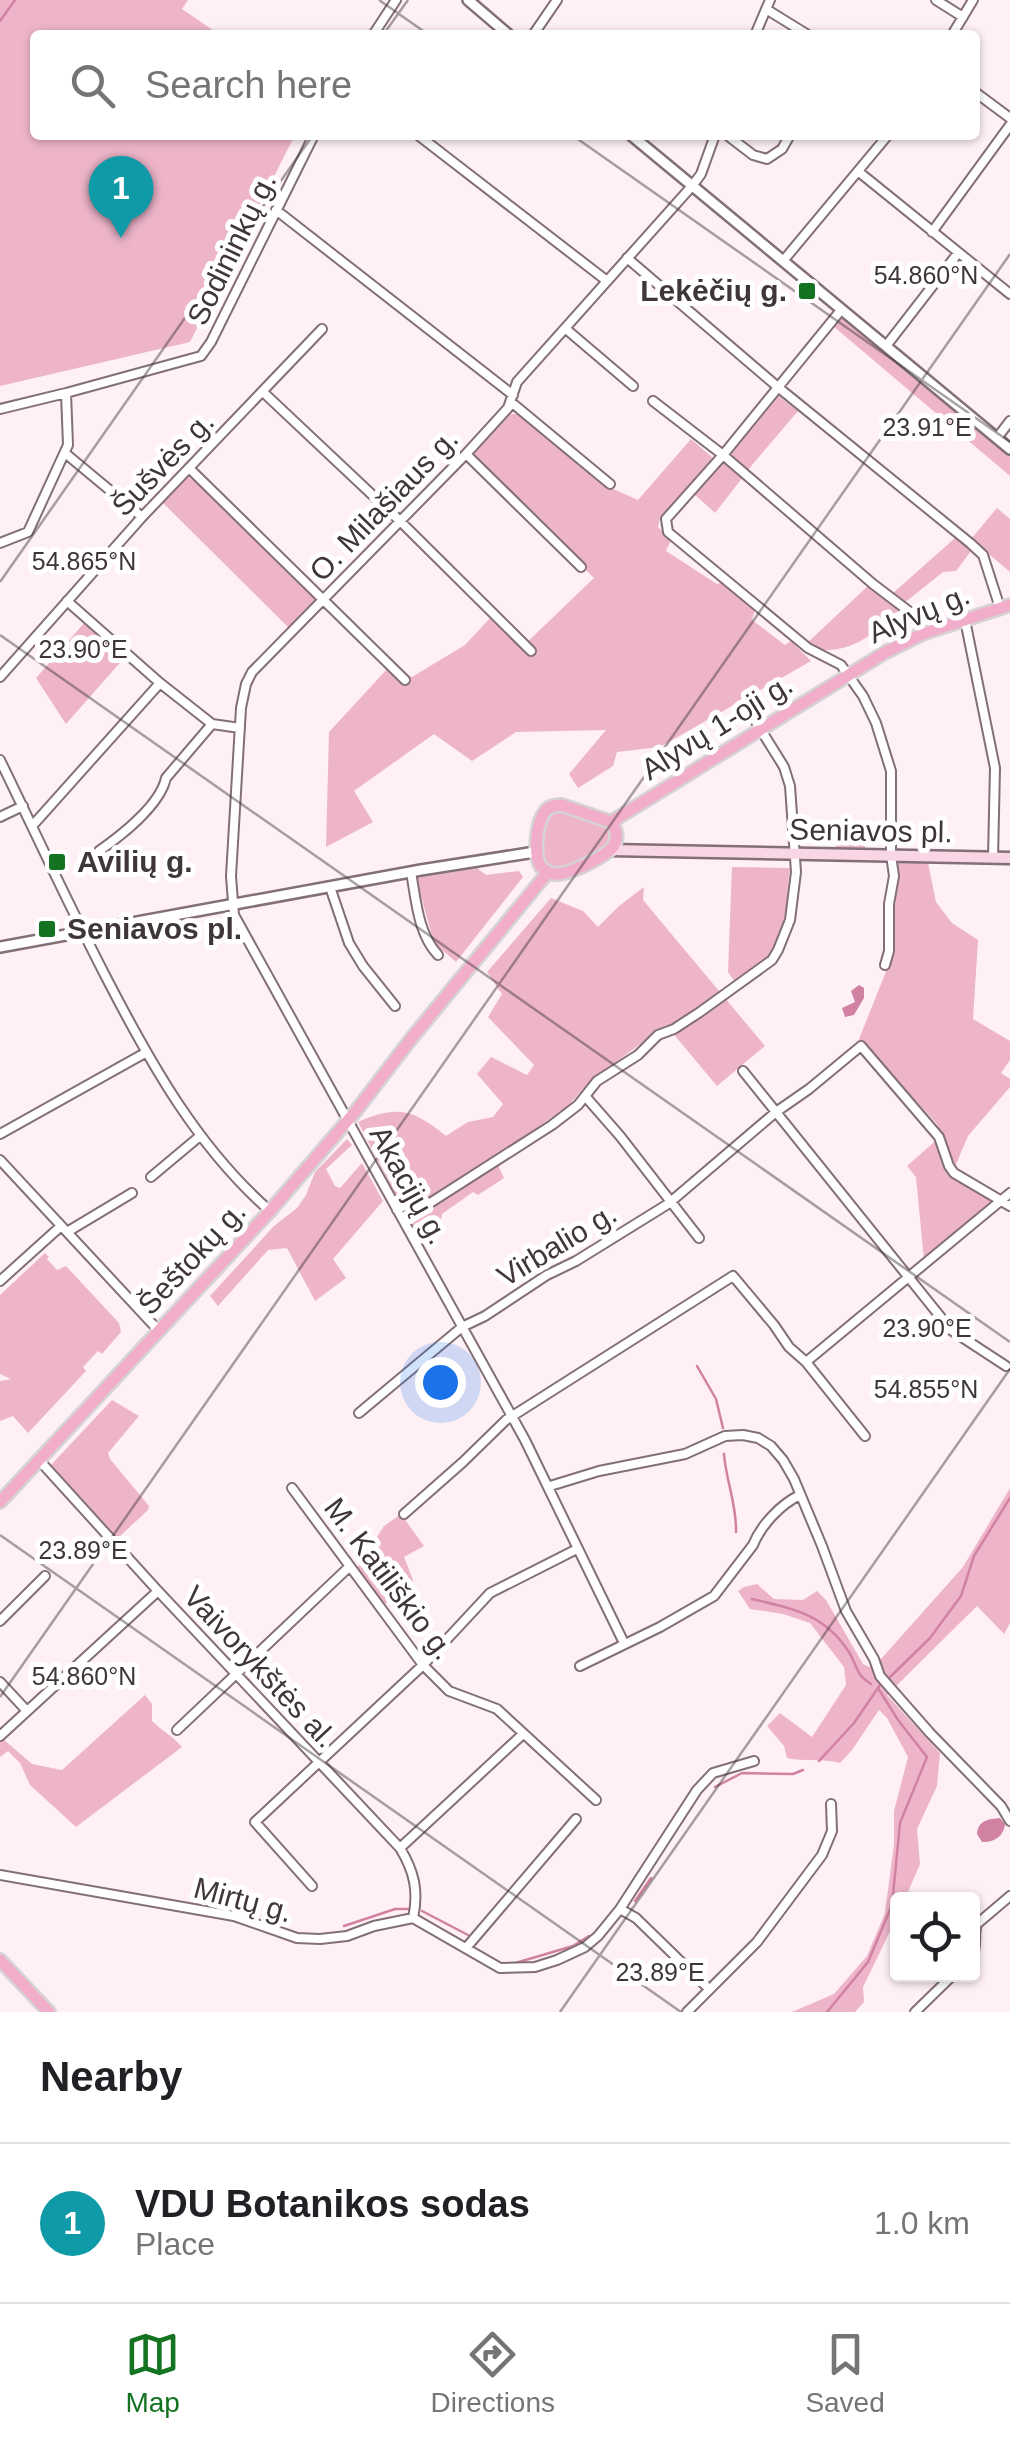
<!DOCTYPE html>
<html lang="en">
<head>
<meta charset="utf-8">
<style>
  :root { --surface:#fff; --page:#f2f2f2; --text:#202124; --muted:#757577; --line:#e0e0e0; --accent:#137321 }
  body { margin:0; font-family:Arial,sans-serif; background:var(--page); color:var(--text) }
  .controls { position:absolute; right:30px; bottom:30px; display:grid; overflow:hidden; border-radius:10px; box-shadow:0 2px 8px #0004 }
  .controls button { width:90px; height:90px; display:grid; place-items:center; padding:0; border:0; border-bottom:2px solid var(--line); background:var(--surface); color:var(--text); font:50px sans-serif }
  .you { position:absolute; left:440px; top:1382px; width:35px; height:35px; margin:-25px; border:8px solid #fff; border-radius:50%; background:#1a73e8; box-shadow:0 0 0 15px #1a73e833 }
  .badge { display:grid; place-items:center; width:65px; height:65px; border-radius:50%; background:var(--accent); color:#fff; font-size:32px; font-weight:700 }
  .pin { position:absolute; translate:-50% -82px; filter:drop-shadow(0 2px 5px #0008) }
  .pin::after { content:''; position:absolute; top:52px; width:35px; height:30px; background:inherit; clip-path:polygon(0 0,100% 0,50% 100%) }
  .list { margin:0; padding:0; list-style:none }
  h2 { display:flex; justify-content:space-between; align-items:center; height:130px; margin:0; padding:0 40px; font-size:42px }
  h2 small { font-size:32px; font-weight:400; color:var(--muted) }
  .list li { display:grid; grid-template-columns:65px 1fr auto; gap:30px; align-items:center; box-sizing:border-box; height:160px; padding:0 40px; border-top:2px solid var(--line) }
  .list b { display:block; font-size:38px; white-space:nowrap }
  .list p { margin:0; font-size:32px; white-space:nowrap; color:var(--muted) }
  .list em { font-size:32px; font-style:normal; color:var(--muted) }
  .icon { flex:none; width:55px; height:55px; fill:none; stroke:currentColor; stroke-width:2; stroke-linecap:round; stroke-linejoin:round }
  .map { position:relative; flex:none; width:1010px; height:2012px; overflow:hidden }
  .search { position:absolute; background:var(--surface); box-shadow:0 2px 8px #0004; left:30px; right:30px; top:30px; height:110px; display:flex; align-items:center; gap:25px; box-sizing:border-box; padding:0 35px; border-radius:10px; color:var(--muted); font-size:38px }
  .sheet { height:290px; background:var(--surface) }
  nav { display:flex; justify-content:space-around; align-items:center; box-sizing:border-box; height:140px; border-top:2px solid var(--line); background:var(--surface); font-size:28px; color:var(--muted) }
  nav a { display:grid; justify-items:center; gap:5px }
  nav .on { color:var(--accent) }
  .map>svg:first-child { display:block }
</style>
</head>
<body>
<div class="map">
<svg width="1010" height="2012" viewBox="0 0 1010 2012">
  <rect width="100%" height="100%" fill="#fef0f5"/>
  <path fill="#eeb5ca" d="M0,0H188L182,9L220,35H35V135H295L190,342L0,386Z
    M846,318L1010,455V476L832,325L840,319Z
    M778,396L798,411L747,471L731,457L732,450L774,398Z
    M511,414H520L609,487L638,500L691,439L713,458L660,518L658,527L671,540L666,551L717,584L723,582L755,609L752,620L785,645L791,641L811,661L660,747L617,752L613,766L578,788L569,774L606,730L516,732L472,761L434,734L354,791L373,822L326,847L329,732L388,668L412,677L465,645L492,616L521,648L594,578L473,458V452Z
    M722,463L728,464L743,477L715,513L692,492Z
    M188,477L198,482L316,597L315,603L289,628L162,502L183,479Z
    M997,508L1010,519V572L971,539Z
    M955,538L971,551L956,571L943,572L903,604L892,594Z
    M870,584L899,610C879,629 858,649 829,650C822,651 812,647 805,645Z
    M85,622L125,657L66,724L36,678Z
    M562,810L604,824L609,828L612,837C603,856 574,868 553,870L543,862C540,843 540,816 562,810Z
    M835,836H866L865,849H836Z
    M897,863H928L936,902L952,923L978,940L973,1019L1010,1041V1060L1001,1073L1010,1079V1087L968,1136L952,1174L990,1198L992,1201L991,1205L924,1260L916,1177L907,1166L941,1136L937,1124L859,1039L893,954Z
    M732,867L790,868C786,895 788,938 768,959C759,969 746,976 736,984L728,972Z
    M477,868L486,875L519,871L523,877L456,962L434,943L416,878Z
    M644,887L643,900L765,1046L717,1086L666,1025L589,1082L567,1107L494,1157L504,1178L478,1195L473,1192L442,1214L441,1222L417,1237L358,1122C397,1105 413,1109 446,1136L468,1122L493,1117L503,1104L477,1074L491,1057L527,1075L534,1065L488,1017L502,994L487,972L551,898L583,911L598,927L619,906Z
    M347,1139L352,1145L326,1169L335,1186L340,1188L362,1163L383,1201L333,1259L346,1278L315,1301L287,1248L268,1250L218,1306L210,1296L274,1226L297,1208L306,1195L315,1172Z
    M45,1253L49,1257L47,1259L57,1270L66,1266L119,1323L121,1332L102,1354L98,1351L83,1367L86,1371L28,1433L13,1416L0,1421V1381L11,1379L0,1374V1295Z
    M112,1400L139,1416L108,1453L110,1459L149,1506L148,1510L118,1538L111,1533L50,1466Z
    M1010,1488V1623L1004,1634L977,1606L887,1695L940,1753L937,1786L917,1829L920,1864L905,1899L898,1900L897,1917L863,1987L864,2002L855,2012H792L834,1994L867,1956L885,1913L894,1844V1811L908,1757L887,1718L879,1710L852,1750L840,1763C822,1758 805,1762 787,1758L784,1746L767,1726L780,1713L812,1737L846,1685L844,1667L810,1623L783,1614L750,1609L738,1591L744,1587L757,1584L774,1599L803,1600L817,1591L826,1600L863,1664L869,1667L881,1659L963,1567Z
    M401,1514L424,1546L404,1557L413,1580L383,1606L356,1570L384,1526Z
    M145,1695L152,1704V1721C162,1731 173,1736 182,1747L76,1827L30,1785L20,1763L8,1751L0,1757V1742L3,1739L32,1764L62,1770Z"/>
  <path fill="#d182a2" d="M859,985L864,988V998L854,1015L845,1017L842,1008L855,1002L851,991Z
    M1000,1818L1005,1824C1004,1836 994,1843 982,1842L977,1834C978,1820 989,1819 1000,1818Z"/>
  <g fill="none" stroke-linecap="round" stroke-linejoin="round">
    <path stroke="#d182a2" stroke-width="2.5" d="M0,21L15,0
      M697,1366L716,1399L723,1428
      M724,1454C726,1481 737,1505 736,1532
      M752,1599C794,1609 824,1614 849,1652C858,1667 855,1674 871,1684
      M888,1679L930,1638L961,1596L974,1556L1010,1498
      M819,1761L854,1723L880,1685
      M715,1787L742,1773L793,1774L803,1770
      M635,1901L651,1878
      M422,1911L468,1935
      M344,1926L395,1909H410
      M512,1964L573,1946L589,1936
      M827,2012L868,1962L892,1905L900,1823L927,1757L898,1720L878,1688"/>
    <defs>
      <path id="minor" d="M936,0L963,17
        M766,9L808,35
        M373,35L396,0
        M533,35L557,0
        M755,35L770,0
        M952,35L973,0
        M975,92L1010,118
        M418,135L607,281
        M727,135L753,155L767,159L782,149L790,135
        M859,172L1010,294
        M276,210L513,395
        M932,232L1010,125
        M627,258L779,388L970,543L983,555L1000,608
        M783,261L888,135
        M841,310L723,455L666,519L668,532L808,648L841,665L863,696L876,723L891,771V855L894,876L889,904V951L885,965
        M566,329L633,386
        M886,346L958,253
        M263,392L400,521L531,651
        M653,401L723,455L873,584L915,616L922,634
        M511,402L610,484
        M0,409L66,393L201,356L211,342L314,135
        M997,438L1010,421
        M65,453L142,517
        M466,454L581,567
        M190,469L405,680
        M0,543L28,532L68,445L66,393
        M67,601L160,683L212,724L240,728
        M965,620L995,768L993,858
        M0,677L142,517L322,329
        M0,760C36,834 70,908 108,981C151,1064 198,1148 270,1211
        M0,817L23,806
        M33,825L160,683
        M99,851C122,835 160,805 166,778L212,724
        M411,872C416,900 418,934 438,955
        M330,887L349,943L363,966L395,1006
        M743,1071L951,1330L1006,1366
        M585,1096L620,1136L699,1238
        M0,1134L145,1053
        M0,1160L159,1331
        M151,1177L200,1136
        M397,1210L412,1201L430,1203L552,1125L578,1105L597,1081L638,1055L658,1035L674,1029L700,1012L772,960L778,950L790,920L796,872L790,786L784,767L756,722
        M67,1232L132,1193
        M0,1281L61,1226
        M806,1362L1010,1193
        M359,1413L462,1327L485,1316L547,1275L576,1261L668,1204L776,1112L809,1089L861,1046L939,1137L949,1166L954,1173L1010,1206
        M39,1460L158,1591L400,1848C414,1871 419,1891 413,1918
        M550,1486L599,1471L685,1454L725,1436L743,1435L758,1438L771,1446L783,1460L794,1479L822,1546L846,1611L874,1659L880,1676L930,1733L1001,1806L1010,1821
        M292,1488L423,1665L449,1691L497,1709L596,1800
        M404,1514L463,1462L506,1420L733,1276L774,1325L789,1347L806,1362L865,1436
        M0,1621L45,1576
        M624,1643L525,1440L234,915L231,876L241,708L246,684L252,672L466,454L508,408L517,382L692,186L701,174L715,135
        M580,1666L660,1627L714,1596L753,1545C761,1525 781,1504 800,1495
        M0,1682L27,1711
        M177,1730L349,1567
        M0,1736L158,1591
        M400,1848L523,1734
        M0,1875L234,1916L297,1938L320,1939L347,1936L374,1926L413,1918L500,1968L535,1967L557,1960L585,1947L598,1936L620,1909L697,1790L713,1773L754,1761
        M312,1886L255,1822L423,1665L490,1593L577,1549
        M620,1909L636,1918L709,1989
        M466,1948L576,1819
        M972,1957C978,1945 973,1935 977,1924L1010,1896
        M687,2012L757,1942L822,1855L832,1831L831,1804
        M915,2012L954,1974"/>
      <path id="tertiary" d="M468,0L509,35
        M631,135L1010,449
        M0,947L421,870L535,852"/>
      <path id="secondary" d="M610,850L1010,858"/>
      <path id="primary" d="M562,805L611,822C616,829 619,837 614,845C608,856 568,875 555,874C548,874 546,871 541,867C533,854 536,822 546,810C551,805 555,806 562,805Z
        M611,822L886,652L922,634L1010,605
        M0,1502L270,1211L355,1112L411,1039L548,872
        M0,1960L49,2012"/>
    </defs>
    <use href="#minor" stroke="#836f76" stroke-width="12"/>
    <use href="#tertiary" stroke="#836f76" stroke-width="14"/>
    <use href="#secondary" stroke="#836f76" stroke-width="15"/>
    <use href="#primary" stroke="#d5d3d3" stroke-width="16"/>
    <use href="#minor" stroke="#fff" stroke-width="8"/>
    <use href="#tertiary" stroke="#fff" stroke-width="9"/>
    <use href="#secondary" stroke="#f9d6e5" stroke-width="10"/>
    <use href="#primary" stroke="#f2adcb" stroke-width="11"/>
  </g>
  <path fill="none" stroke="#3f3639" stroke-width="2.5" stroke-opacity="0.45" d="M379,0L429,35M383,35L408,0M572,135L1010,442M0,582L313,135M0,635L1010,1342M0,1535L681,2012M0,1697L1010,254M560,2012L1010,1369"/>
  <g fill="#137321" stroke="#fff" stroke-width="4">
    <rect x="797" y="281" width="20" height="20" rx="5"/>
    <rect x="47" y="852" width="20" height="20" rx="5"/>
    <rect x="37" y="919" width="20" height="20" rx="5"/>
  </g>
  <g text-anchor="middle" stroke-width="10" stroke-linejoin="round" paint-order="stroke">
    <g font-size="30" fill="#3f3639" stroke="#fff">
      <text transform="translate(232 249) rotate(-64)" y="10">Sodininkų g.</text>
      <text transform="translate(163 464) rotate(-46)" y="10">Šušvės g.</text>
      <text transform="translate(384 505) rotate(-46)" y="10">O. Milašiaus g.</text>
      <text transform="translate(919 614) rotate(-23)" y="10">Alyvų g.</text>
      <text transform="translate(717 727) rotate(-32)" y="10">Alyvų 1-oji g.</text>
      <text transform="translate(871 831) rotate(1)" y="10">Seniavos pl.</text>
      <text transform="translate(409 1185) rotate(61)" y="10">Akacijų g.</text>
      <text transform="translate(557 1245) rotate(-31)" y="10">Virbalio g.</text>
      <text transform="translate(192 1258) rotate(-47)" y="10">Šeštokų g.</text>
      <text transform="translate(389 1579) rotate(53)" y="10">M. Katiliškio g.</text>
      <text transform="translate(260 1667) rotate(47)" y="10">Vaivorykštės al.</text>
      <text transform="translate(243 1900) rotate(15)" y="10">Mirtų g.</text>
    </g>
    <g font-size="30" font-weight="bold" fill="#3f3639" stroke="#fff" text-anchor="start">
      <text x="787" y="301" text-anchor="end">Lekėčių g.</text>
      <text x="77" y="872">Avilių g.</text>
      <text x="67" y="939">Seniavos pl.</text>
    </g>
  </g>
  <g font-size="25" text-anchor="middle" fill="#3f3639" stroke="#fff" stroke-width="10" stroke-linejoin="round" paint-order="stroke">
    <text x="926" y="284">54.860°N</text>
    <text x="927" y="436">23.91°E</text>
    <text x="84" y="570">54.865°N</text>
    <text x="83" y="658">23.90°E</text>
    <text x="927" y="1337">23.90°E</text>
    <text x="926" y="1398">54.855°N</text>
    <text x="83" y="1559">23.89°E</text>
    <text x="84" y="1685">54.860°N</text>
    <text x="660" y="1981">23.89°E</text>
  </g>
</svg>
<div class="controls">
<button><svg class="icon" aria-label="locate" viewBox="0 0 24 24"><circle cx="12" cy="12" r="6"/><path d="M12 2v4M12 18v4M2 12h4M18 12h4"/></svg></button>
</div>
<div class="you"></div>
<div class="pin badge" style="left:121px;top:238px;background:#0f9aa8">1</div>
<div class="search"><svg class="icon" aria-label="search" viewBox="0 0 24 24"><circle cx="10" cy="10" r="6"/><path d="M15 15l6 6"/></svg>Search here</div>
</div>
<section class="sheet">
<h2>Nearby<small></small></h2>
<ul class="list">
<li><span class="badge" style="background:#0f9aa8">1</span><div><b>VDU Botanikos sodas</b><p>Place</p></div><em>1.0 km</em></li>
</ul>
</section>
<nav>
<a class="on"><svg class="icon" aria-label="map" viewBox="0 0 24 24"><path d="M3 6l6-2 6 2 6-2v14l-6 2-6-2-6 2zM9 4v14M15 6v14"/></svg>Map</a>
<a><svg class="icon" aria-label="directions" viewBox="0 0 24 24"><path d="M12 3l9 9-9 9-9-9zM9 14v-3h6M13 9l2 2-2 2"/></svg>Directions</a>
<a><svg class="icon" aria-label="saved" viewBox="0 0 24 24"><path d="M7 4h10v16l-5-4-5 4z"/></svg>Saved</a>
</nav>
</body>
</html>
